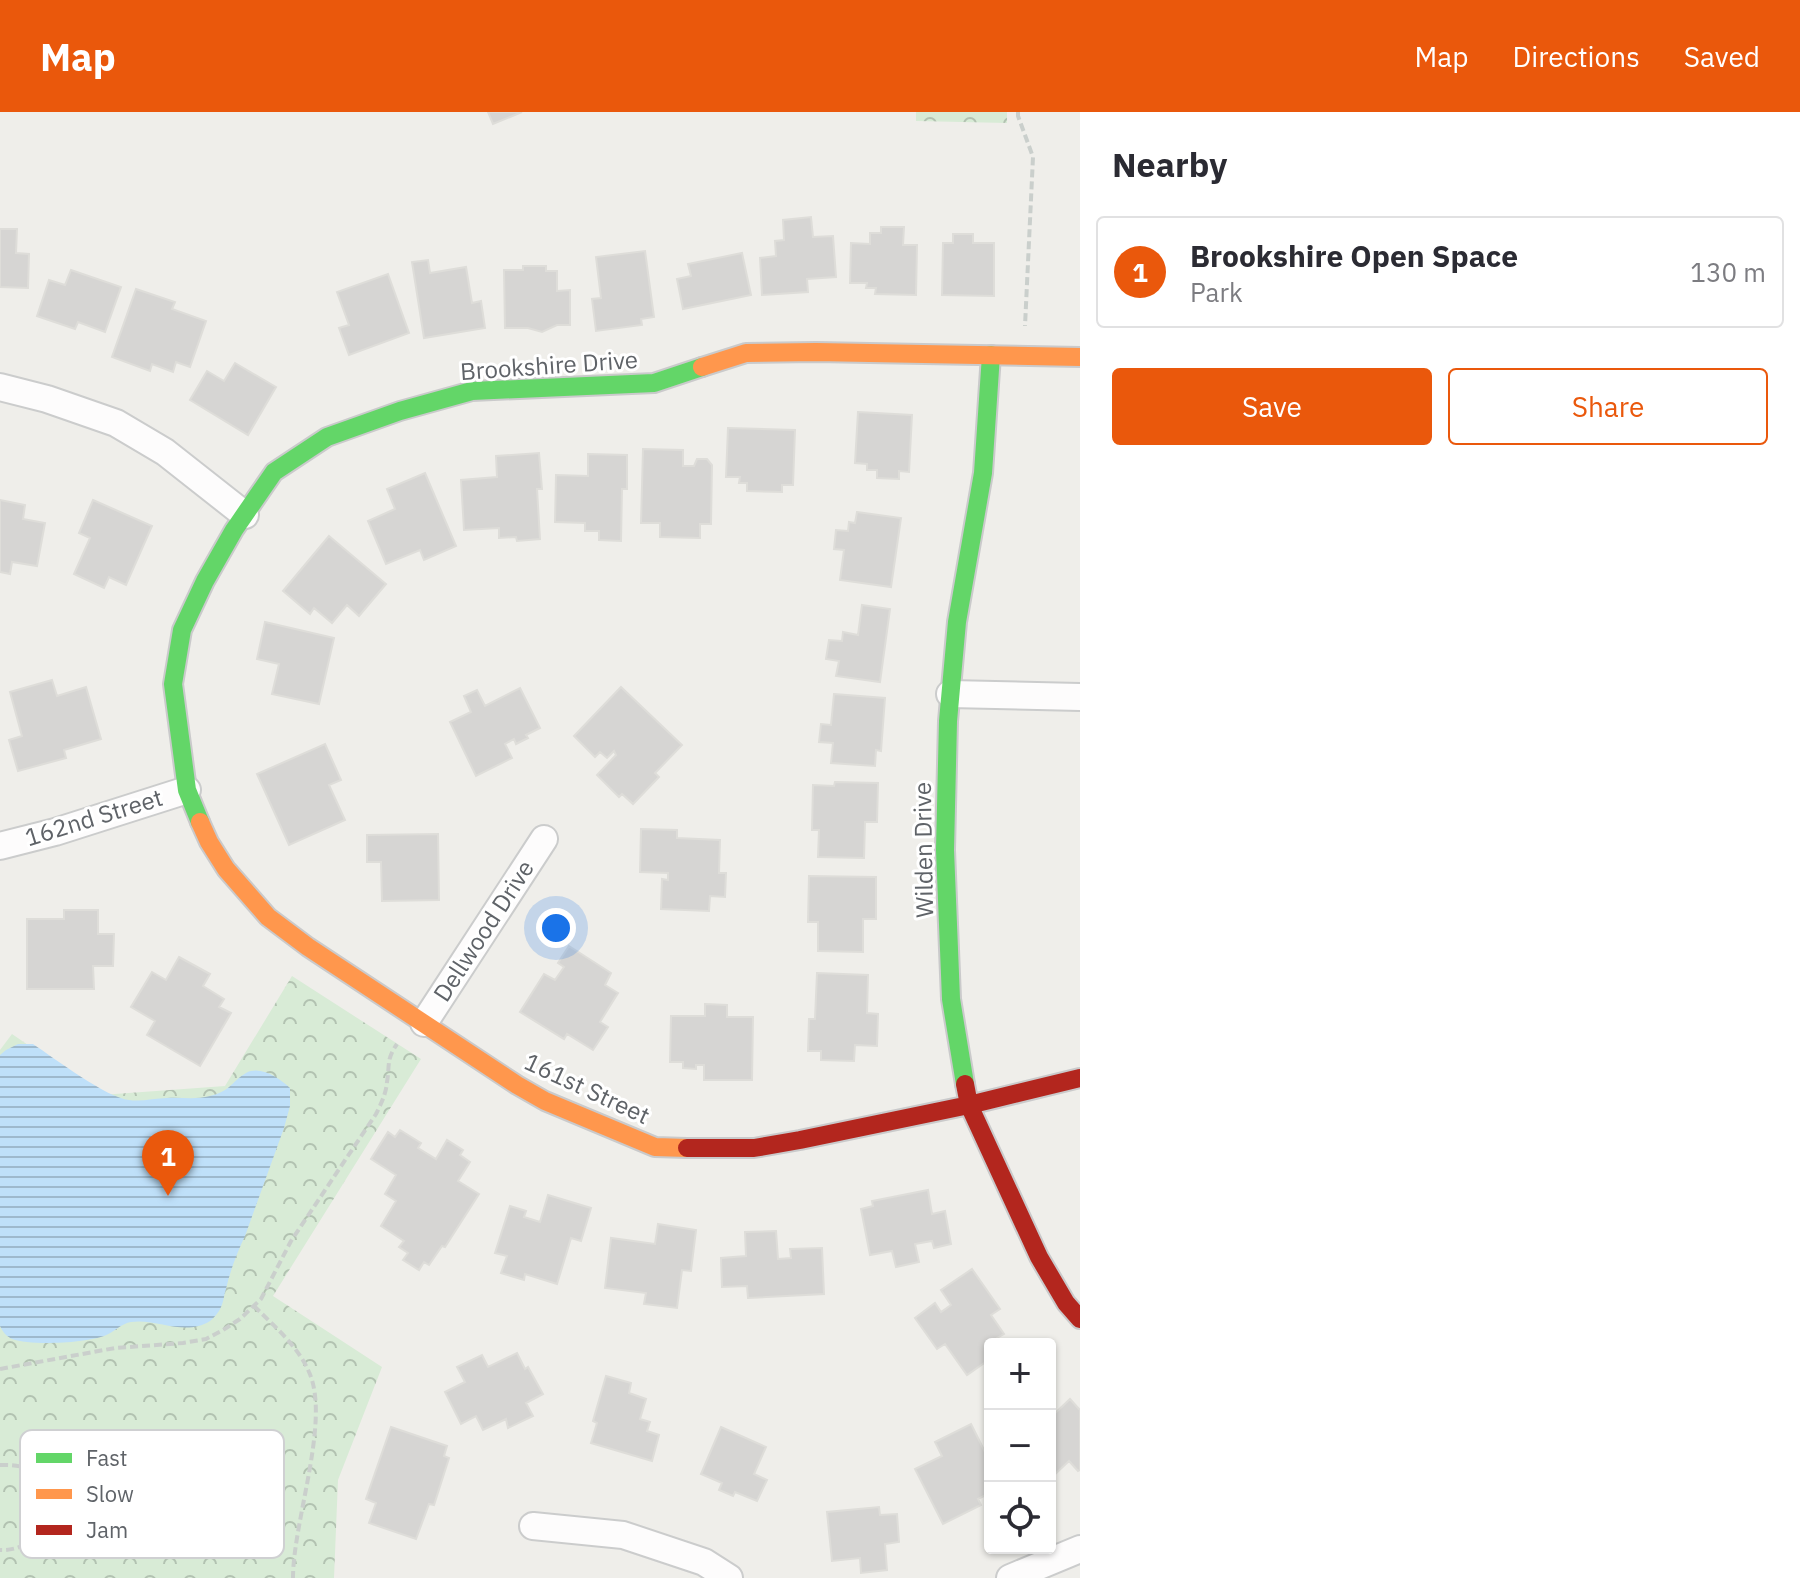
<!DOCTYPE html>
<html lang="en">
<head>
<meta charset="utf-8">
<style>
  :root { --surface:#fff; --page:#f2f2f3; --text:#2b2b33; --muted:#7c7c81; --line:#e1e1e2; --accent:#ea580c }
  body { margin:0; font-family:"IBM Plex Sans",sans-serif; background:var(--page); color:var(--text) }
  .controls { position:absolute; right:24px; bottom:24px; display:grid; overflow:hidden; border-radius:8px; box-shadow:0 2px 6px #0004 }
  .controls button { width:72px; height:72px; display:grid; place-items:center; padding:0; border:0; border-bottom:2px solid var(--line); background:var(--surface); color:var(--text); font:40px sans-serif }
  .you { position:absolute; left:556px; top:816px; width:28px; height:28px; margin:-20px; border:6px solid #fff; border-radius:50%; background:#1a73e8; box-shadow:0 0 0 12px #1a73e833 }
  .badge { display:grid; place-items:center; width:52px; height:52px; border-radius:50%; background:var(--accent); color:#fff; font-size:26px; font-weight:700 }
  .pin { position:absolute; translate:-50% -66px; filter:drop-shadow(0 2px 4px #0008) }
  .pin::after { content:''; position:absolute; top:42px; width:28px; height:24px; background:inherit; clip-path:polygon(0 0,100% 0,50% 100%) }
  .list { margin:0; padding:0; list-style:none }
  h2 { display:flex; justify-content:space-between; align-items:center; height:104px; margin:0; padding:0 32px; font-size:34px }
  h2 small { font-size:26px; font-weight:400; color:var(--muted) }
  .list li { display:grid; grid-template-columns:52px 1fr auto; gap:24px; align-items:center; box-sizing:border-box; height:112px; margin:0 16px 16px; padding:0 16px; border:2px solid var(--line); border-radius:8px }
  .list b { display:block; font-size:30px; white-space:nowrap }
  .list p { margin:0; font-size:26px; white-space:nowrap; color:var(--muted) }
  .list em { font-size:26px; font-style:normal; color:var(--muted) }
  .actions { display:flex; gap:16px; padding:24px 32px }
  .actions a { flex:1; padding:18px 0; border:2px solid var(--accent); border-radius:8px; text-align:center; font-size:28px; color:var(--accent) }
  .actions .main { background:var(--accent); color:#fff }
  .icon { flex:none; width:44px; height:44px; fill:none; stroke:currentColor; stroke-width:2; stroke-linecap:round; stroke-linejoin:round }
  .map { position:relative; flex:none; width:1080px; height:1466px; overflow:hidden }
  header { display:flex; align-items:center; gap:48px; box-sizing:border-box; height:112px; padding:0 40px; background:var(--accent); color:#fff }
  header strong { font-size:38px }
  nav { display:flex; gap:44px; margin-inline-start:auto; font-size:28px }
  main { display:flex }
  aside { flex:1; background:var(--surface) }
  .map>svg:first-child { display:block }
</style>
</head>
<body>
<header>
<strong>Map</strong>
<nav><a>Map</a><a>Directions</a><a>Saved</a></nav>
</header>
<main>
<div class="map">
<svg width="1080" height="1466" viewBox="0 0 1080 1466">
  <defs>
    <pattern id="forest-crowns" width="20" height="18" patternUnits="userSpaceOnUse" patternTransform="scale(2)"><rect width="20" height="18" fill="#d8ebd6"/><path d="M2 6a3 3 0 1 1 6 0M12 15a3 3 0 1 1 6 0" fill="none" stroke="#b2c2b1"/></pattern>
    <pattern id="water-rules" width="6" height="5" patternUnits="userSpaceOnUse" patternTransform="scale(2)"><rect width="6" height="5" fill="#bfe0f9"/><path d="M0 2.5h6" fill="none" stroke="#9eb9cd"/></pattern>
  </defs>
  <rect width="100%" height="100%" fill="#efeeea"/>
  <path fill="url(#forest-crowns)" d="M916,0H1007V11L916,9Z
    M292,864L421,947L273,1184L382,1255L338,1368L334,1466H0V938L12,922L101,983L225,974Z"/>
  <path fill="url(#water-rules)" d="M18,932H33C54,946 107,986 129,988C141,990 155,986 167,986C181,985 195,988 210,984C231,979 231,970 246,961C261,953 280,967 290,976V994L284,1016L245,1124C237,1141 230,1159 226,1177C224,1182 224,1189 221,1195C219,1200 214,1206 210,1209C185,1225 157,1206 131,1210C122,1211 113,1221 104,1224C85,1231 31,1234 12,1227C6,1224 3,1220 0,1214V943L6,938Z"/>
  <path fill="#d6d5d3" stroke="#deddd9" stroke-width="2" d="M488,0H522L493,12Z
    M811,105L813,125L833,124L836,165L807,167L808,180L762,183L760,146L776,144L775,129L784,128L783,108Z
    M881,115H904L903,133H917L916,183L875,182L876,176H866L867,171H850L851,131L870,132V121H881Z
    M0,117H17L16,141L29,142L28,176L0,175Z
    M953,122H973V131H994V184L942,183L943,131H953Z
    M645,139L654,205L641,207L642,213L596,219L592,187L601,186L596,145Z
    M742,141L751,183L683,197L677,167L691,164L688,152Z
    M428,148L430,161L466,155L472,191L481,189L485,216L424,226L412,150Z
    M523,154H546V159H557V179L570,178V213H557L542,220L528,216H505L504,158H523Z
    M71,158L121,175L105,220L78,210L75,217L37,204L49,168L65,173Z
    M388,162L409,221L349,243L339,216L349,213L337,180Z
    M136,177L175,190L172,197L206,209L190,255L176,250L173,260L152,252L150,259L112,245Z
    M235,251L276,275L248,323L190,288L207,259L224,269Z
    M858,300L912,303L909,360L899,359V367L877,366V358H867V352L855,351Z
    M728,316L795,318L793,373H782V380L747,379V371H739L740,365H726Z
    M643,337L683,338V354H694L697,347H707L712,353L711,412H700V426L660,425V411H641Z
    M539,341L542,377H537L540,427L517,429L516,425L499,426V416L464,418L461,368L497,365L496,344Z
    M588,342L627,343V377H622L621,429L599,428V419H585V411L555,410L556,363L588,364Z
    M425,361L456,434L424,448L420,438L386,452L368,409L395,397L387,377Z
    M0,388L25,393L23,407L45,411L37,454L12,450L10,462L0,460Z
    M93,388L152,414L126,473L109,465L104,476L74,462L90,426L79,421Z
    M857,400L901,406L891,475L840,468L844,438L834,437L836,418L848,419L849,410L855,411Z
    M329,424L386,472L359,504L347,493L332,511L314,496L310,502L283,479Z
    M862,493L890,497L880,570L836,564L839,549L826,547L829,528L842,529L843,520L858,523Z
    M265,510L334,526L319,592L272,582L279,552L257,547Z
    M52,568L57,584L86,575L101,627L64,638L66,646L18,659L9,628L22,624L10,580Z
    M621,575L682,633L655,661L659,665L633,692L622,682L619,685L597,663L616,643L614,639L607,646L600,640L595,645L574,624Z
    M520,576L540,616L526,623L528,626L516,632L514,627L505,632L512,646L476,664L450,610L471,600L464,584L477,578L485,594Z
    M834,582L885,586L881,639L876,638L875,654L831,651L833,631L819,630L821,612L831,613Z
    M325,632L341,668L329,673L345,708L289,733L257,662Z
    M835,670L878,671L877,710H865L864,746L818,745L819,718H812L813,673L834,674Z
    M641,717L677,718V726L720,728L719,761H726L725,785L710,784L709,799L661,797L662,767L668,768V761L640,760Z
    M438,722L439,788L382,789L381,750H367V723Z
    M809,764L876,765V807H863V840L818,839V810H808Z
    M64,798H98V822H114L113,854H93L94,877H27V807H64Z
    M569,834L611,861L605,873L618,881L600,910L608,915L593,938L567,922L564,927L520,900L544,862L555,868L564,855L558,851Z
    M179,845L210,862L203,874L224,887L219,895L231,901L200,954L147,923L155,909L131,895L152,860L166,868Z
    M817,861L868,863L867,901L878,902L877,934L855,933L854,949L821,948V939H808L809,907H815Z
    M705,892L727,893V905H753L752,968H704V953H696V957L683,956V950H670L671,904H705Z
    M400,1018L421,1031L418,1036L436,1047L447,1028L463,1038L460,1043L470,1050L458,1069L479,1082L445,1135L442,1134L429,1153L424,1150L419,1158L403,1148L408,1141L399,1135L404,1129L381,1114L396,1089L385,1082L396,1063L371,1047L388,1020L395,1025Z
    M928,1078L932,1102L945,1099L951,1132L934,1136L932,1129L915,1132L919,1150L896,1155L892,1139L870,1143L861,1097L873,1094L872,1089Z
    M548,1083L591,1096L581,1129L571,1126L557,1172L525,1162L524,1168L501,1161L507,1144L495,1141L510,1094L526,1099L524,1105L540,1110Z
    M658,1112L696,1118L691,1159L682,1158L677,1196L644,1192L646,1181L605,1176L611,1126L655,1132Z
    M776,1119L778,1147L791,1146L790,1137L822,1136L824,1182L748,1186L747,1174L722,1175L721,1146L746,1144L745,1120Z
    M972,1157L1000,1197L991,1203L1004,1222L997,1226L1001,1232H990V1247L967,1263L945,1232L937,1237L915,1206L935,1191L941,1200L951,1193L941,1178Z
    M517,1241L525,1257L528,1255L543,1282L526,1291L533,1304L508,1316L506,1307L483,1318L476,1304L461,1312L445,1280L465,1270L457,1255L482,1243L488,1255Z
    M606,1264L631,1271L629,1281L646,1287L640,1307L650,1310L647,1319L659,1323L652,1349L591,1331L597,1311L593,1309Z
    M1070,1287L1080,1298V1358L1078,1359L1069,1349L1050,1367V1306Z
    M971,1312L990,1350V1381L978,1387L981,1393L943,1412L915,1357L942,1344L935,1330Z
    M391,1315L447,1334L444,1344L449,1346L434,1393L429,1392L416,1427L369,1411L376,1391L366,1387Z
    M721,1315L766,1335L754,1362L767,1368L757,1389L735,1380L733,1384L719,1378L722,1371L701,1362Z
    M879,1395L880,1403L897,1402L899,1430L885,1432L887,1458L861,1461L860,1446L832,1449L827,1400Z"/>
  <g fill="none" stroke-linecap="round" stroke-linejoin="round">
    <defs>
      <path id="street" d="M0,275L47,287L116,311L165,340L245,403
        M950,582L1080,585
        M0,734L55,720L187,678
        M424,911L544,727
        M533,1414L623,1423L704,1450L729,1466
        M1010,1466L1080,1437"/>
      <path id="fast" d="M200,710L187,678L173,572L182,518L205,469L234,418L274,360L327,325L400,299L472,279L654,271L702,255
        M965,972L951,887L945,738L948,609L957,510L983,361L991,243"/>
      <path id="slow" d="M702,255L746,241L816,240L1080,245
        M200,710L209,730L226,757L268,805L308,835L517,973L545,989L655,1035L687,1036"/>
      <path id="jam" d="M965,972L969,993L1039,1145L1066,1191L1080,1207
        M687,1036H754L800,1028L969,993L1080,966"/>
    </defs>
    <use href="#street" stroke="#cbcccc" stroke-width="30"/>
    <use href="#fast" stroke="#cacacb" stroke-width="22"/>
    <use href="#slow" stroke="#cacacb" stroke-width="22"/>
    <use href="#jam" stroke="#cacacb" stroke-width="22"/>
    <path stroke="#cacfcc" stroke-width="4" stroke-dasharray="8 4" stroke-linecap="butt" d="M1018,0V4L1033,45L1025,214
      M254,1194C274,1214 298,1234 309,1260C331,1308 293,1409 293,1466
      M0,1257L115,1236L183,1231L206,1227L223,1218L240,1207L261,1187L291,1129L376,1002C381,992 386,982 387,970C390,952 386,948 397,932
      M0,1353C11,1353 22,1353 31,1359C66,1382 46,1440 0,1438"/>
    <use href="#street" stroke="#fdfcfc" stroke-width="26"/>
    <use href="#fast" stroke="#63d668" stroke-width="18"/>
    <use href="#slow" stroke="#ff974d" stroke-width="18"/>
    <use href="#jam" stroke="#b3261e" stroke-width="18"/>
  </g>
  <g text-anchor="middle" stroke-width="6" stroke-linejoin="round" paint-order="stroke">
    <g font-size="24" fill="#5f6368" stroke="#fff">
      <text transform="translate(549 254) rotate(-4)" y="8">Brookshire Drive</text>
      <text transform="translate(94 706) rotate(-17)" y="8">162nd Street</text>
      <text transform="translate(924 738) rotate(-91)" y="8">Wilden Drive</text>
      <text transform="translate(484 819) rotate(-57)" y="8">Dellwood Drive</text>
      <text transform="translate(587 977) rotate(25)" y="8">161st Street</text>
    </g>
  </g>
  <rect x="20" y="1318" width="264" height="128" rx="12" fill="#fff" stroke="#cfd0d2" stroke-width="2"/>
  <rect x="36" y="1341" width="36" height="10" fill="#63d668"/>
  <rect x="36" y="1377" width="36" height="10" fill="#ff974d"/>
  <rect x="36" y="1413" width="36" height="10" fill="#b3261e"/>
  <g font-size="22" fill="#5f6368">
    <text x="86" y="1354">Fast</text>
    <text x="86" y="1390">Slow</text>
    <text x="86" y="1426">Jam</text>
  </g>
</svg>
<div class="controls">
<button>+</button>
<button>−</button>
<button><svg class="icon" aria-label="locate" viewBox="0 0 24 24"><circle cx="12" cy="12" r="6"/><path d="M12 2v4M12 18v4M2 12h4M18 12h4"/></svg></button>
</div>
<div class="you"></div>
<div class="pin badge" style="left:168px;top:1084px">1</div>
</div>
<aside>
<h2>Nearby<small></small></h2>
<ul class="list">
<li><span class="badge">1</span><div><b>Brookshire Open Space</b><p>Park</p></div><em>130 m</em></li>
</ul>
<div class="actions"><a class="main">Save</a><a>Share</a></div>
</aside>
</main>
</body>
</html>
